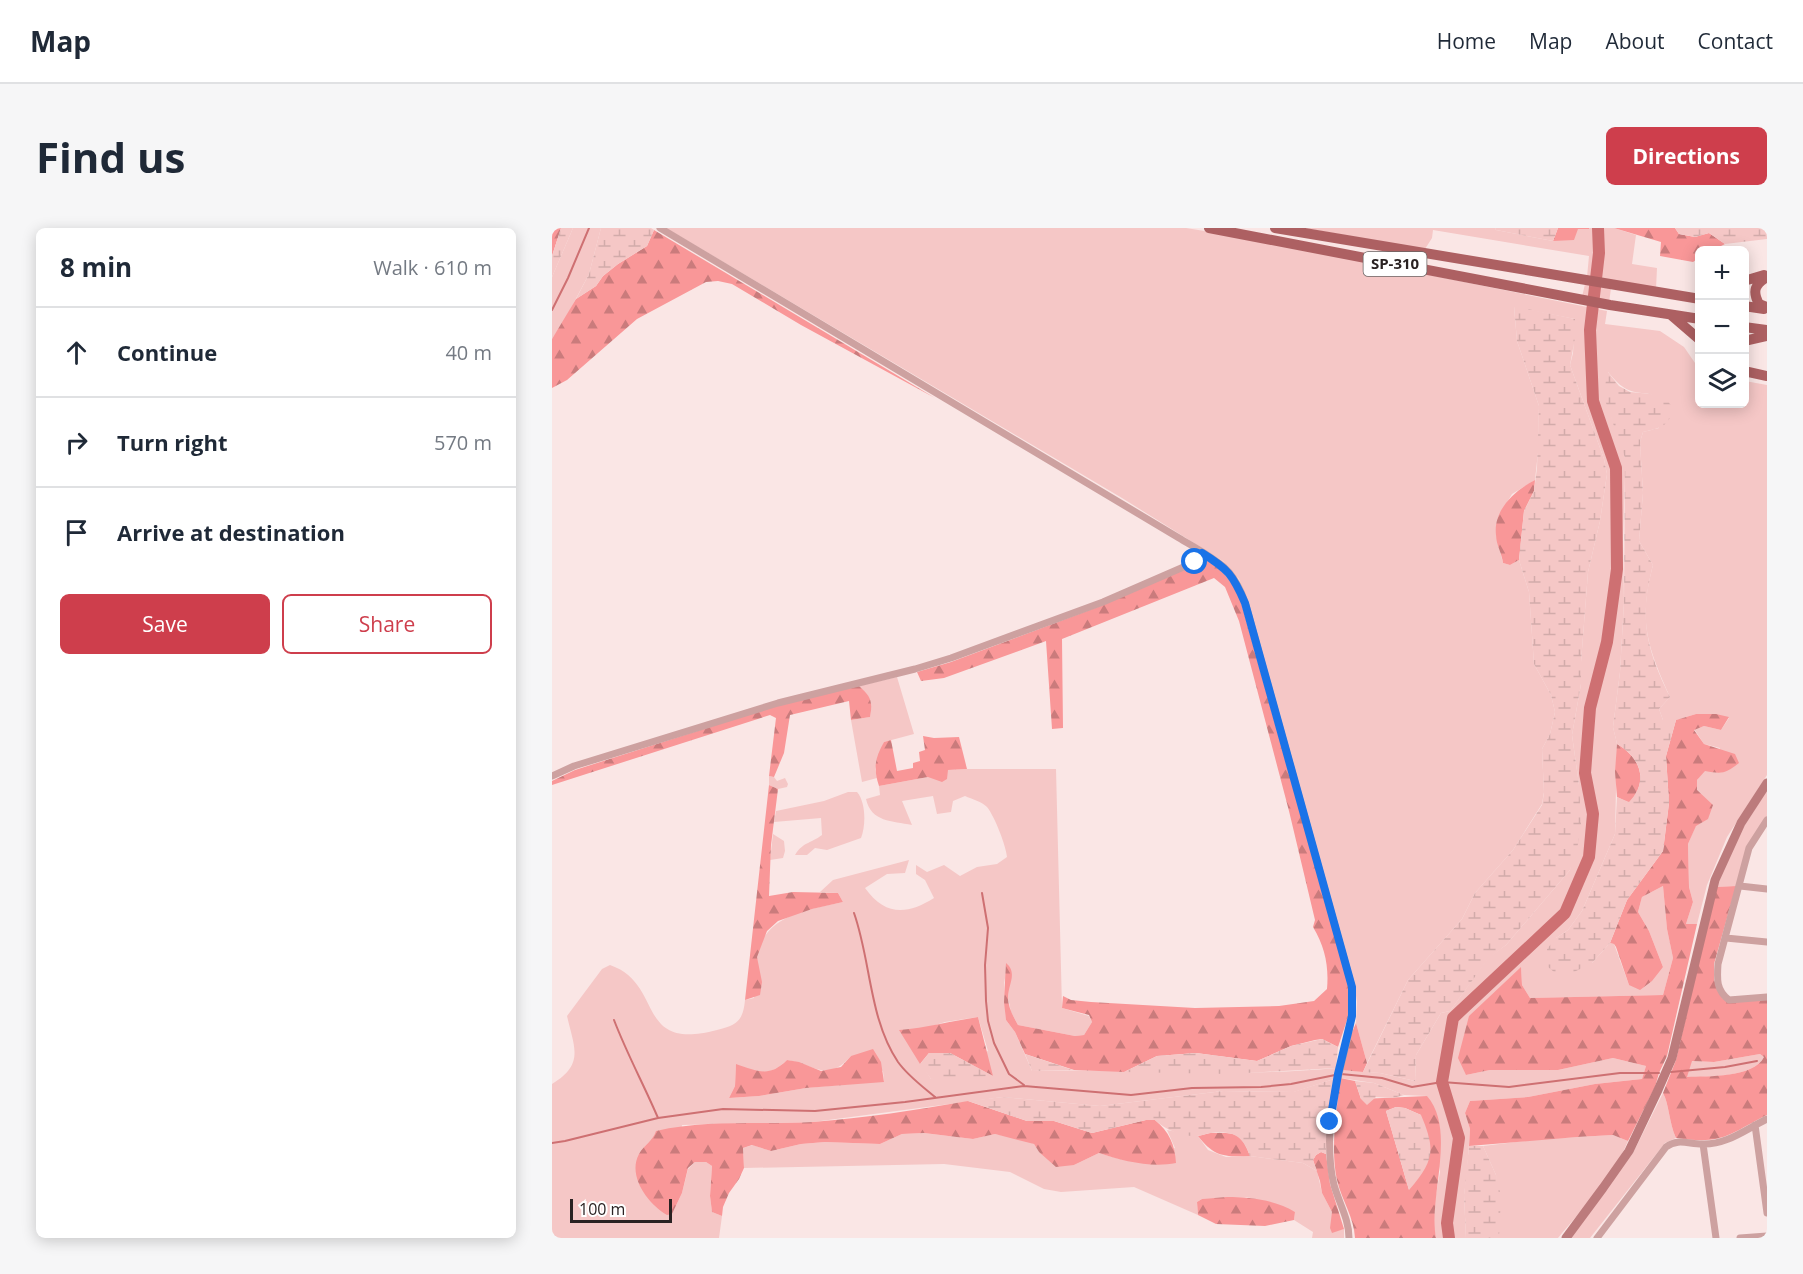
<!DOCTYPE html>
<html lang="en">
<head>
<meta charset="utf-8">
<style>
  :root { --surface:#fff; --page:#f6f6f7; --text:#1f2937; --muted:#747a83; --line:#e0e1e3; --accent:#ce3e4c }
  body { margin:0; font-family:"Open Sans",sans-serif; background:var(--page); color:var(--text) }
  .controls { position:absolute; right:18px; top:18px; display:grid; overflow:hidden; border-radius:9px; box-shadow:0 3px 15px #0003 }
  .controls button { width:54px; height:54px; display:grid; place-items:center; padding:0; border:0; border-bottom:2px solid var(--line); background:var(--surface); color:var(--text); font:30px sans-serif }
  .scale { position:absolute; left:18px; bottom:15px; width:102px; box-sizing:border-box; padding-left:6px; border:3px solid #2a2222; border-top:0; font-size:16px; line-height:21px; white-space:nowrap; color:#2a2222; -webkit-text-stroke:4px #fff; paint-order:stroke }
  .stop { position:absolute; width:18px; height:18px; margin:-14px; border:4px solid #1a73e8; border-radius:50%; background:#fff }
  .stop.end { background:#1a73e8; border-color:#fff; box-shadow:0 2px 6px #0008 }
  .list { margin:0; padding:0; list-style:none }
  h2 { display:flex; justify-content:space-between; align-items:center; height:78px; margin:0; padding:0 24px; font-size:26px }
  h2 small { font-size:20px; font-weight:400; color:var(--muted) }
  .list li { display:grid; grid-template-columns:39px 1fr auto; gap:18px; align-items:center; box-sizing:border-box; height:90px; padding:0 24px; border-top:2px solid var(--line) }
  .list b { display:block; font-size:22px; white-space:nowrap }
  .list em { font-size:20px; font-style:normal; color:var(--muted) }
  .actions { display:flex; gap:12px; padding:18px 24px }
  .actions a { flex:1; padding:14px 0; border:2px solid var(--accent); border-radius:9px; text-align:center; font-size:21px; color:var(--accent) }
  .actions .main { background:var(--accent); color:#fff }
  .icon { flex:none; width:33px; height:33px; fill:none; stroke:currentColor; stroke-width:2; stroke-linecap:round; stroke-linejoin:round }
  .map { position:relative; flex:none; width:1215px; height:1010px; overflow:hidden; border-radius:9px }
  header { display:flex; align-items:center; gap:36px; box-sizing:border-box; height:84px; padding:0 30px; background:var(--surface); border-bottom:2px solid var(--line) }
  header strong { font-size:28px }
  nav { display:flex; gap:33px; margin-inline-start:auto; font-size:21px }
  .intro { display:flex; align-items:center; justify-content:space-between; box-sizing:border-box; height:144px; padding:0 36px }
  h1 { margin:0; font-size:42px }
  .button { padding:15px 27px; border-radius:9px; background:var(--accent); color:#fff; font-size:21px; font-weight:700 }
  main { display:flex; gap:36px; padding:0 36px }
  aside { flex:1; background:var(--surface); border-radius:9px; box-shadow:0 3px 15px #0003 }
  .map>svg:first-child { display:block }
</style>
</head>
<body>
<header>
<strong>Map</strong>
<nav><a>Home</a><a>Map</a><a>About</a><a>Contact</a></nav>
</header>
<div class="intro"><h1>Find us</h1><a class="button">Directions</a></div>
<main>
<aside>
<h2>8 min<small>Walk · 610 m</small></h2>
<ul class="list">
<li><svg class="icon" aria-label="ahead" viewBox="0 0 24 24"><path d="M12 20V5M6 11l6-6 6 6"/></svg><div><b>Continue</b></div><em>40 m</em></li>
<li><svg class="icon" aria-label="right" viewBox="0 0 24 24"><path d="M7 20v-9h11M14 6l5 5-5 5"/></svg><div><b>Turn right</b></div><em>570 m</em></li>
<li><svg class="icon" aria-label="arrive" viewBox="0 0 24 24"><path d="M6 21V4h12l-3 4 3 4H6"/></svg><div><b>Arrive at destination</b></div></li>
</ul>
<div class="actions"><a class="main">Save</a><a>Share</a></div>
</aside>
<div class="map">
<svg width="1215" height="1010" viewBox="0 0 1215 1010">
  <defs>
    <pattern id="forest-firs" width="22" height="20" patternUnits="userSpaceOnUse" patternTransform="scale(1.5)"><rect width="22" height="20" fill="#f99798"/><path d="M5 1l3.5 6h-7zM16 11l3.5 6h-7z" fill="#ca7b7c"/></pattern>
    <pattern id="wetland-marsh" width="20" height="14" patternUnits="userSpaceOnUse" patternTransform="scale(1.5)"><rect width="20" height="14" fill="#f5c7c6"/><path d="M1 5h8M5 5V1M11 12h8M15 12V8" fill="none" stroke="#d2abaa"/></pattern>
  </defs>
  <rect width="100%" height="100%" fill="#fae6e5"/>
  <path fill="#f5c7c6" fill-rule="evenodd" d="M21,0H49L37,46L11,95L0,111V49Z
    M114,0H634L695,10L1055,83L1053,96L1108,103L1132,119L1143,135L1147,137L1148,176H1192L1193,153L1215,157V547L1175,609L1155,657L1145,696H1134L1141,674L1137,659L1136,616L1144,597L1145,552L1168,520L1152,516L1142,501L1152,498L1169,502L1177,490L1144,486L1124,492H1111L1107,481L1118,469C1095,418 1086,393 1101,337L1087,313L1091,265L1088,214L1091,204L1107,200L1099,166C1076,164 1071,162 1056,144L1059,188L1070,217L1073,230V248L1071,311L1072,374L1068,444L1061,499L1065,516L1063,606L1030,683L1016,702L1004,710L1040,735L1058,715L1062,716L1077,757L1111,739L1097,703L1086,684L1090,669L1111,658L1115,701L1121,730L1111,767L978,770L970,757L969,740L914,847L938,842H1006L1061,830L1094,838L1090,851L1043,856L976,869L918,873L913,885L918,901L915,945L912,967L914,1010H884L882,1000L883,972L888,944L875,868L852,867L822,855L788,850L790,842L828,845L863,853L864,827L889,785L898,783L936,730L954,717L1018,642L1027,557L1020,507L1029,456V434L1036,344L1048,293L1055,246L1052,231L1018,137L1021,125L1023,91L962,79L965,113L987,178L986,224L983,252L960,266L954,276L944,308L951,335L958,337L967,332L977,364L982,436L999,467L1003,484L998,506L990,521L992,564L990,576L961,622L923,665L910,691L856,752L815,835L804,795L805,774L802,755L696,373L687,351L671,333L570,270Z
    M752,0H943L944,2L1001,13L1026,1L1037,0H1062L1084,7L1080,36L1105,40L1104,61L1035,49L1037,28L881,2L880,10L873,21Z
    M1033,56L1059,60L1057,75L1030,69Z
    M345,449L362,506L332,514L323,541L325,550L310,554L299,492L318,489C321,474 318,468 307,458Z
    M415,541H504L510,780L537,788L540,794L532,807L523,808L466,797L459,784L452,750L454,792L463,804L480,843C582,840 683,850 784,840L782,851L742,864L671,863L548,878L451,869L261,894L130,897L120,986L130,965L136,941L143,934H154L160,938L158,968L160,984L170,988L167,1010H0V856C33,836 22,819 15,788L50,741L58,737C113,756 82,824 165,802C185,797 191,793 193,772L202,770C203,760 205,751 206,741C206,737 204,732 205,727C214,686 256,682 291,674L286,665L268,664L281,652L357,632L353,645L335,646L313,660C333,688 355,687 382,670L373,652L364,646V637L375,644L392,637L408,648L425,639L445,636L455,629C454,618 443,589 435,579C430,574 420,571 413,568L401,573L399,584L385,586L381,568L350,573L360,597C340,593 319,594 314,571L328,567L327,558L376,549L396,542ZM426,789L436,823L379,851L348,802L371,801L393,794ZM299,828L331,843L332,853L254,860L207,868L177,870L183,858L184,837C205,844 217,850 235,832C264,837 275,855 299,828Z
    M217,548L222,549L225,553L233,550L236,556L235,559L226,561L217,557Z
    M1215,562V588L1195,619L1184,658L1164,659L1181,616Z
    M296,564H305C314,574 314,598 309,610L275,622L263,620L255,627H243C251,614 258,616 270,607L269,590L222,594L224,583L272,573Z
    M221,606L232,613L233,623L231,630L218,632Z
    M1208,826L1212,829C1202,850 1155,848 1134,850L1139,833L1162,834Z
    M1111,865C1117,875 1117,895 1124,910L1113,915L1038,1010H1017L1081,925Z
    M615,902L646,908L656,922L674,929L698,928L751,935L765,943L770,965L780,984V1004L792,1001V1010H760L761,1004L742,992L743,984L695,969L650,971L645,974L646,987L582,959L509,964L492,961L458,944L392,936L192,940L191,920L201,917L219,923L249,916L273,914L328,916L350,906L372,905L421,911L443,906L473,912L482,916L487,924L522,937L547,925C584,937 588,934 623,920Z
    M1061,907L1076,913C1061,949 1031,980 1006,1010H947L944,947L931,918L989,911Z"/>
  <path fill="url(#forest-firs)" fill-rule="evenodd" d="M0,0H9L0,28Z
    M1006,0H1037V1H1026L1022,12L1001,13Z
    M1062,0H1123L1127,6L1143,9L1157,5L1173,16L1161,22H1148L1147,30L1141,34L1108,28L1109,14Z
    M102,2L127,17L383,170L249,97L180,56L166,53L154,54L85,91L15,152L0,160V111L24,71L44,58L51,48L66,36L95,18Z
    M983,252L982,263L972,283L967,332L958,337L951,335C950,326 944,316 944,307C941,282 963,262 983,252Z
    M654,332C672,343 681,354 689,374L797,760L796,789L786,819L770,811L763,812L739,818L705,833L644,825L605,828L572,844L522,842L473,826L463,804L454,792L452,774L454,735C466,745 456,757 456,769C456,779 461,788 466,797L523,808L532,807L540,794L537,787L510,780L511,768L519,772L539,774L643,780L727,778L762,773L775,761C777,738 773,719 761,699L763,692L737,583L687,393L673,359L662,350L510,411L511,500L500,501L494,413L392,450L369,453L365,444L399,434L551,377Z
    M307,458C319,468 321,474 318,489L299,492L297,473L238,487L232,525L222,549L217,548L224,490L218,487L0,557V553L23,542L227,477Z
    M1144,486H1164L1177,489L1169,502L1152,498L1142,502L1152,516L1183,526L1187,535C1173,546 1170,546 1153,543L1145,552V562L1161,577L1156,591L1144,598L1136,616L1137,659L1141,674L1134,696H1145L1115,828L1107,845L1103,859L1076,913L1061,907L1025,909L917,918L918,901L913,885L918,873L976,869L1043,856L1090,851L1094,838L1061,830L1006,842H938L914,847L906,830L917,788L969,739L970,757L978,770L1111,767L1121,730L1115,701L1111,658L1090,669L1086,684L1097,703L1111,739L1100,753L1088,762L1077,757L1064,719L1062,716L1058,715L1075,672L1111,623L1117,575L1114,528L1124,492Z
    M371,508L382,510L407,509L415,541L396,542L395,551L390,554L376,549L327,558C321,540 323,530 332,514L339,512L345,543L361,540V535L368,533L367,524L373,522Z
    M1065,516C1089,530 1097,553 1077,575L1065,569L1063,544Z
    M217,557L226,561L219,617L217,668L241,664L286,665L291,674L260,681L226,693L215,703L205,729L210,754L208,767L193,772Z
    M1184,658L1162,736V752L1171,771L1215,772V887C1175,907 1171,917 1124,910C1117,895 1117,875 1111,865L1124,832L1164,659ZM1208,826L1212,829C1202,850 1155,848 1135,849L1140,833L1162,834Z
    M426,789L441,848L398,825H377L368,836L347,802C374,800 399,793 426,789Z
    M804,795L815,835L811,844L790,842L798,809Z
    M321,821L329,834L332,854L254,860L207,868L177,870L183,858L184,836C205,843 217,850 235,832L247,834L269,843L289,839L299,828Z
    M788,850L803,853L809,871L875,868C905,902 876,969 884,1010H803C802,989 790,973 785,952C778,920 785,883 788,850ZM844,879L853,880L869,887L857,962L834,883Z
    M416,873L475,893H502L540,905L594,892H603C617,904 623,916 624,935C599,940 571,933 547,925L522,937L504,939L487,924L482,916L443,906L421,911L372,905L350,906L328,916L273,914L249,916L219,923L200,917L191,920L192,940L187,951L177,965L171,979L170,988L160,984L158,968L160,938L154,934H143L136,940L130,965L120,986L115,987C96,976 75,948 87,926C92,917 101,913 104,903C155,891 209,897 261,894C312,890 365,882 416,873Z
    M658,905C683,905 689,903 698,928C673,929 662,929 646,908Z
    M769,924L774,926L778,956L792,1001L780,1005L778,1000L780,984L770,965L768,953L761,932L764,927Z
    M675,969C698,969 724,972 743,984L742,992L713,998L664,996L646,987L645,974L650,971Z"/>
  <path fill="url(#wetland-marsh)" d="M9,0H21L0,49V28Z
    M49,0H99L102,2L95,18L66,36L51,48L44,58L24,71L37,46Z
    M943,0H1006L1001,13L944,2Z
    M1123,0H1215V11L1173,16L1157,5L1143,9L1127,6Z
    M962,78L1023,91V110L1018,137L1052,231L1055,246L1048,293L1036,344L1029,434V456L1020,507L1027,557L1029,595L1026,616L1018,642L954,717L936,731L898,783L889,785L864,827L863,853L828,845L811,844L856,752L910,691L923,665L961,622L990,577L992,565L990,521L998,506L1003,484L999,467L982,436L977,364L967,332L972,283L982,263L985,240L987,178L965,113Z
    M1055,143L1067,158L1078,164L1099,166L1115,173L1123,181C1113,200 1111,199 1091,204L1088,214L1091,265L1087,313L1101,337C1087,391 1094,420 1118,469L1107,481L1111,492H1124L1114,528L1117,575L1111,623L1075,672L1058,715L1040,735L1020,745L1007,748L996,739L995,721L1004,710L1016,702L1030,683L1063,606L1065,569L1077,574C1097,553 1089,530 1065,516L1061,499L1068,444L1072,374L1073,230L1052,169Z
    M770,811L786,819L784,840L678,846L572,844L605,828L644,825L705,833L739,818Z
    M377,825H398L441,848L379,851L368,836Z
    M473,826L521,842L480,843Z
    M782,851L774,894V926L769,924L764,927L761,932L765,943L751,935L698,928C690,907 682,903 659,905C655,905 650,908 645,908C630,909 614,902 603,892H594L540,905L502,893H475L416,873L451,869L548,878L671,863L741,864Z
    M803,853L822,855L852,867L841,870L824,869L815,877L809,871Z
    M844,879L853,880L869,887C884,922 882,933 857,962L834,883Z
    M917,918H931L944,947L949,968L947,1010H914L912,967Z"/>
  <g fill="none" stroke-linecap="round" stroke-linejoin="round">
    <path stroke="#ce7072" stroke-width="2" d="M0,82L16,50L37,0
      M430,665L436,700L433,737L434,773L436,793L442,815L457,846L472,857
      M302,685C319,733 317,791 346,834C356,848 370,858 383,869
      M62,792C75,826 92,857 106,890
      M1119,844L1173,839L1205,833
      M789,846L830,850L860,859L890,854L957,859L1068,845H1107
      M0,915L13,913L106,890L171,881L263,883L353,874L472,858L579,867L640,860L709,859L739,856L783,847"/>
    <path stroke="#ce7072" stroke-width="12" d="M897,1010L895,995L907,910L890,854L901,790L1013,685L1037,629L1041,586L1033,545L1038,480L1055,414L1065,341L1064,240L1041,173L1038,102L1047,25L1046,0"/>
    <path stroke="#cda1a0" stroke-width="7" d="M108,0L627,310C642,319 659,328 672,339C690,355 695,381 701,403L800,759C804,805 781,850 778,896C777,916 777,938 782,957C787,975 797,991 797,1010
      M0,548L22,538L226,475L363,441L399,430L551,374L643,334L650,325
      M1215,592L1197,620L1166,736C1165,751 1164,762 1177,772L1215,769
      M1188,658L1215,661
      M1174,710L1215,714
      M1203,897L1215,985
      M1151,916L1164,1010
      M1045,1010L1114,919C1126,910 1136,916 1150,916C1175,917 1194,901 1215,891
      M1188,1010L1215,1008"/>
    <path stroke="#bc7b7c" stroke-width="9" d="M1014,1010L1051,960L1077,923L1106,862L1120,830L1163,652L1189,595L1215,555"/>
    <path stroke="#ad6062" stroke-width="10" d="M657,0L1058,77L1148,91
      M723,0L1148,71
      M1215,49C1203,56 1200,63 1207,76L1215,79
      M1192,53L1212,47
      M1192,78L1212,81
      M1119,87L1148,112
      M1192,99L1215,102
      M1192,113L1215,108
      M1192,143L1215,148"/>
  </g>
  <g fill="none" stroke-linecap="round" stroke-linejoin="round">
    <path stroke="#1a73e8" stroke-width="8" d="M643,334L650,325C676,341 681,347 693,375L800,759V788L786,846L778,894"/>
  </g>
  <g text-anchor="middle" stroke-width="6" stroke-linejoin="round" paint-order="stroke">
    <rect fill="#fff" stroke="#6a6464" stroke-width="1.5" x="811.5" y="24" width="63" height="24" rx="4.5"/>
    <g font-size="15" font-weight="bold" fill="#2a2222">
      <text x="843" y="41">SP-310</text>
    </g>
  </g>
</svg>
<div class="controls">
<button>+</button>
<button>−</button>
<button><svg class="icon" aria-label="layers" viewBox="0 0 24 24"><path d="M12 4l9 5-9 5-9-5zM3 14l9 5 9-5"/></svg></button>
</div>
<div class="scale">100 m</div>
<div class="stop" style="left:643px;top:334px"></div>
<div class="stop end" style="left:778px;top:894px"></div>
</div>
</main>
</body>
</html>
